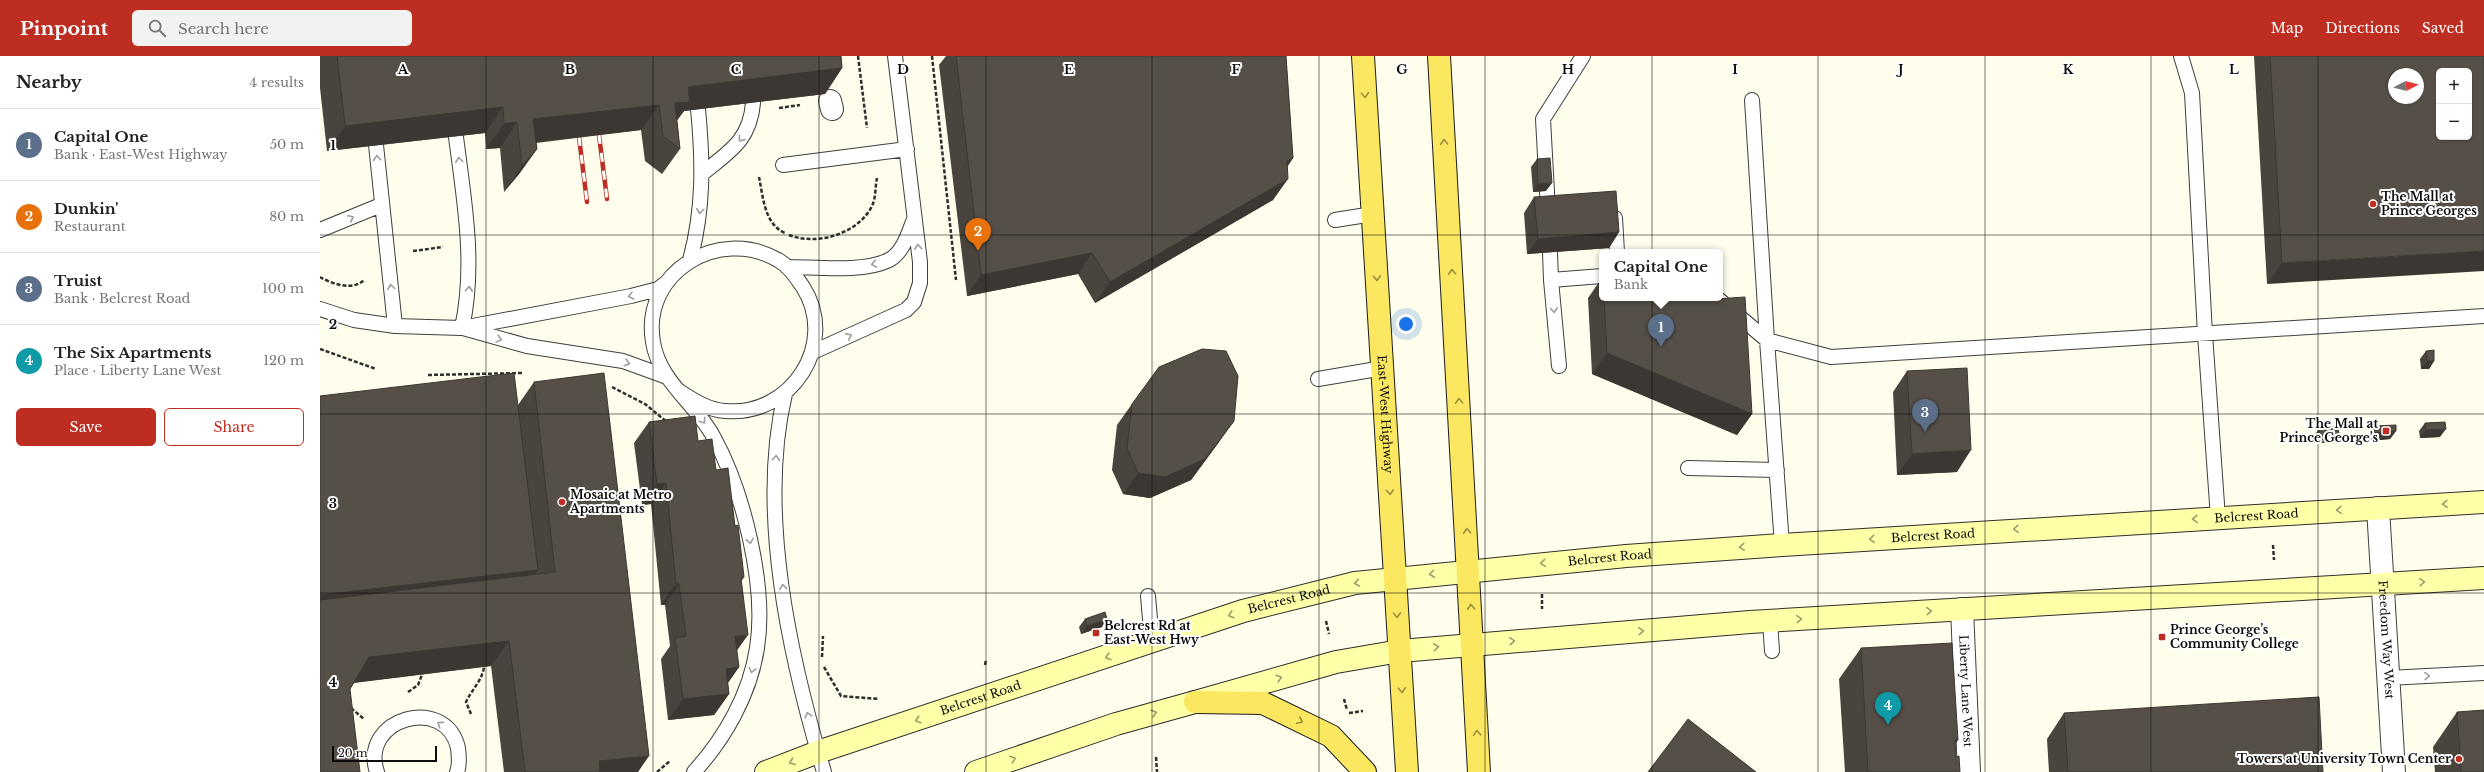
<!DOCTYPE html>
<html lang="en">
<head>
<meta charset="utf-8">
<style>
  :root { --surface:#fff; --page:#f2f2f2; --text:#222; --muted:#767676; --line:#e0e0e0; --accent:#be2d22 }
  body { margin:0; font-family:"Libre Baskerville",serif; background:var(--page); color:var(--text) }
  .controls { position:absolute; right:12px; top:12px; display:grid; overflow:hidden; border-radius:6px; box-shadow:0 1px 3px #0004 }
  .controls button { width:36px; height:36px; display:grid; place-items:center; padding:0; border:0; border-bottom:1px solid var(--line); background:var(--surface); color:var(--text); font:20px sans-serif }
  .compass { position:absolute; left:2068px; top:12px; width:36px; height:36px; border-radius:50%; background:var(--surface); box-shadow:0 1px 3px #0004; rotate:83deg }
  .scale { position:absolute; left:12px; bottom:10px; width:105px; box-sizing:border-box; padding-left:4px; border:2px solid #0c0c0c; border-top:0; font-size:11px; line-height:14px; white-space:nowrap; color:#0c0c0c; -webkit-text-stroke:3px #fff; paint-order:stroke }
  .you { position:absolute; left:1086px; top:268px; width:14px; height:14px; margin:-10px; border:3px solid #fff; border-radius:50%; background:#1a73e8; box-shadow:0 0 0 6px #1a73e833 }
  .badge { display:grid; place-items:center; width:26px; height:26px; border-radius:50%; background:var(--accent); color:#fff; font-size:13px; font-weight:700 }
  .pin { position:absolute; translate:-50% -33px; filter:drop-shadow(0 1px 2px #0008) }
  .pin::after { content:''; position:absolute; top:21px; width:14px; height:12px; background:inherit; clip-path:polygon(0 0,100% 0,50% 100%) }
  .popup { position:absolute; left:1279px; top:193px; width:124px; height:52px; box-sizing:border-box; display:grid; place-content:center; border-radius:6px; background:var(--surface); filter:drop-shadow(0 1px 3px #0005); font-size:13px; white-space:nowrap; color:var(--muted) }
  .popup b { font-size:15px; color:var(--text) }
  .popup::after { content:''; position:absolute; left:50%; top:100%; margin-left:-8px; border:8px solid transparent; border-top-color:var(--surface) }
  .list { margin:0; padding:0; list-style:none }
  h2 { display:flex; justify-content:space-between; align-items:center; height:52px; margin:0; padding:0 16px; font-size:17px }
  h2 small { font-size:13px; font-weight:400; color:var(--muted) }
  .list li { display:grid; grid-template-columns:26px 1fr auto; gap:12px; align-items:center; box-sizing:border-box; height:72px; padding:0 16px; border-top:1px solid var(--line) }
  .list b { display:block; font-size:15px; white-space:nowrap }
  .list p { margin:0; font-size:13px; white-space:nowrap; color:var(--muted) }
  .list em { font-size:13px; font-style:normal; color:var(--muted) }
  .actions { display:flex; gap:8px; padding:12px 16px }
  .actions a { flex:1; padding:9px 0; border:1px solid var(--accent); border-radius:6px; text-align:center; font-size:14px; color:var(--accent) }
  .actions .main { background:var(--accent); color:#fff }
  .icon { flex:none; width:22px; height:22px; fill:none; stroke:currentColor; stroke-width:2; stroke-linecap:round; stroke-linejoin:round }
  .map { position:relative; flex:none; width:2164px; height:716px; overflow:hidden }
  header { display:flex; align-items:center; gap:24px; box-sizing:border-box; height:56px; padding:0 20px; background:var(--accent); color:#fff }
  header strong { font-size:19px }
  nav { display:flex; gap:22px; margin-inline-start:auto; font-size:14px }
  .search { width:280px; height:36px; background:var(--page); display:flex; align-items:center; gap:10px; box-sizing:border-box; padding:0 14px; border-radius:6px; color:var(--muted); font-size:15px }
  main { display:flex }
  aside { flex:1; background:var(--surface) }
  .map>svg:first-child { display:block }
</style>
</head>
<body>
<header>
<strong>Pinpoint</strong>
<div class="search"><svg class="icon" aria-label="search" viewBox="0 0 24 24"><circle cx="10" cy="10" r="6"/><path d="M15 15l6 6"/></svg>Search here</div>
<nav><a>Map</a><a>Directions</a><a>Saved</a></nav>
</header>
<main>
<aside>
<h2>Nearby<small>4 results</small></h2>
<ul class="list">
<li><span class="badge" style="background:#5c6f8a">1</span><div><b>Capital One</b><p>Bank · East-West Highway</p></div><em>50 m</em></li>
<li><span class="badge" style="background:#e8710a">2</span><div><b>Dunkin'</b><p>Restaurant</p></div><em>80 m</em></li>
<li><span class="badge" style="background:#5c6f8a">3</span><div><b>Truist</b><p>Bank · Belcrest Road</p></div><em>100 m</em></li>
<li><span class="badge" style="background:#0f9aa8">4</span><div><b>The Six Apartments</b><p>Place · Liberty Lane West</p></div><em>120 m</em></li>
</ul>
<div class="actions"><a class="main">Save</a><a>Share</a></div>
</aside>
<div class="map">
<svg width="2164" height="716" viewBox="0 0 2164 716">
  <rect width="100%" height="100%" fill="#fffdec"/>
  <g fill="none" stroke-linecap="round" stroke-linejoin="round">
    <defs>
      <path id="lane" d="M1861,0L1872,37L1885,278L1898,462
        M1432,44L1447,284
        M136,81C144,144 156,208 142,272
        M56,89L75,270
        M463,109L587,93
        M383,117C410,95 430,84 433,47
        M1228,154L1223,63L1263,0
        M1295,162L1297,196
        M1015,164L1053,158
        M0,174L61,149
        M1230,196L1231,224
        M370,204C384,153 383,105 378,53
        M467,211C495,211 543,217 569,204C583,197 589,176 594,163
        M1397,242L1447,284
        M0,253L34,264L75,270L142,272L311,240L338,233L347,226
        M143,272L207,290L303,305L347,321
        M493,296L586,254L594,246L600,227V206L575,0
        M1239,310L1231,224L1282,220
        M998,323L1063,312
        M359,335C373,344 388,354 405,355C471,361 519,288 483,231C476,221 469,210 458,204C399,170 321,216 333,286C339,325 375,347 393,380C423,434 447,530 437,592C430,638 405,682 374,716
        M465,338C437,456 470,602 504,716
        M1368,412L1457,414
        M1462,489L1447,284L1511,301L2164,260
        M828,540L832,586
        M1450,565L1452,595
        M2068,622L2164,617
        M57,716C39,662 126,638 138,692C139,700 140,709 137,716"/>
      <g id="street">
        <path d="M510,45L512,53"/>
        <path id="s1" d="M2058,452L2074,716"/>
        <path id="s2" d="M1642,553L1649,716"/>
      </g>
      <g id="secondary">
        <path id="s3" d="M446,716L498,696L923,555L1035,527L1306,500L1462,489L2164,446"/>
        <path d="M656,716L796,668L875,646L1016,606L1080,595L1430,566L2164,522"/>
      </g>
      <g id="primary">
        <path id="s4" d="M1043,0L1087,716"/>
        <path d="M1119,0L1159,716"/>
        <path d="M875,646L943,647L1011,680L1045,716"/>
      </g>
    </defs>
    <use href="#lane" stroke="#3f3f3f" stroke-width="16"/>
    <use href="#street" stroke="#3f3f3f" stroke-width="24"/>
    <use href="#secondary" stroke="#2e2e2e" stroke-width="24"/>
    <use href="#primary" stroke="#1d1d1d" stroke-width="24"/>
    <path stroke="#2e2e2e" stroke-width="2.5" stroke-dasharray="4 2" stroke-linecap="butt" d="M538,0L547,72
      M612,0L636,224
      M459,52L480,49
      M439,121C443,140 444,168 465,177
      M469,179C497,190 538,178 552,150C556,142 555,131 557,122
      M93,195L123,191
      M0,221C12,228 33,235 44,224
      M0,293L56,313
      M108,319L202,317
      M292,331L325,348L347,366
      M1953,489L1954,504
      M1222,538V553
      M1006,565L1009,578
      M502,601L503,580
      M665,609L666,604
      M504,611L521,640L559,643
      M88,636L98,629L103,616
      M1024,643L1027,654
      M31,652L44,663
      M1029,657L1043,655
      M151,658L146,646C152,633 162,625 164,611
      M836,701L837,716
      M337,716L350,705"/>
    <use href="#lane" stroke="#fff" stroke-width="14"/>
    <use href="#street" stroke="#fff" stroke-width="22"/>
    <use href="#secondary" stroke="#feffa7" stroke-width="22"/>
    <use href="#primary" stroke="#fbe760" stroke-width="22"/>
    <defs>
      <path id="rail" d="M279,79L287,143
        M259,81L267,146"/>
    </defs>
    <use href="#rail" stroke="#be2d22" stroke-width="4.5"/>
    <use href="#rail" stroke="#fff" stroke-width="3" stroke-dasharray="9" stroke-linecap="butt"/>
  </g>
  <path fill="#49443e" d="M0,0H521L522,12L505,38L364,55L357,64L360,93L342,118L325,105L321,74L216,87L217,93L199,118L184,136L180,92L166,93L165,77L7,95L0,32Z
    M626,0H966L973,102L967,111L953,144L775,247L758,218L647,240L619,9Z
    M1934,0H2164L1947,228Z
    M1217,103L1226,135L1213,136L1211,111Z
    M1214,141L1299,176L1289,192L1207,198L1204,157Z
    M1282,222V242H1396L1432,358L1417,379L1272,318L1268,242Z
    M2106,295L2114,305L2109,313H2101L2100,303Z
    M1587,315L1637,416L1577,419L1573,336Z
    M214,326L318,716H184L171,610L34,627L30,633L0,716V340L198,349Z
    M812,348L899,386L871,424L830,442L803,438L792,414L797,369Z
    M329,366L378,385L396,414L415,470L424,521L421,526L416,595L419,611L408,627L409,638L394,659L348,664L341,603L350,590L345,549H341L331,448L322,449L314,387Z
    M2105,367L2120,381L2100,382L2099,375Z
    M2054,370L2076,375L2070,383L2049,385L2048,378Z
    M1999,373L2019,378L2014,386L1994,387L1993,381Z
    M765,563L782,571L761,578L759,571Z
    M1541,592L1635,688L1636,701L1640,716H1525L1519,623Z
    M2137,656L2164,716H2115L2113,691Z
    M1744,657L2003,716H1729L1727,683Z"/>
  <path fill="#3c3732" d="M522,12L505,38L364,55L352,71L355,47L368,31Z
    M339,49L321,74L200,88L213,63Z
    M183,51L165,77L7,95L25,70Z
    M197,66L180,92L166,93L184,68Z
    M217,93L199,118L184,136L202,110Z
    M973,102L959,123L967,105Z
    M968,123L953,144L775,247L790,226Z
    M1232,127L1226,135L1213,136L1218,128Z
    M1299,176L1289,192L1207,198L1218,183Z
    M2164,195V215L1947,228L1962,207Z
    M772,197L758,218L647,240L661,219Z
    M1287,297L1432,358L1417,379L1272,318Z
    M2107,305H2114L2109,313H2101Z
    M914,365L899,386L871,424L830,442L803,438L818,417Z
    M2126,373L2120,381L2100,382L2106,374Z
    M2076,375L2070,383L2049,385L2054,377Z
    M2019,378L2014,386L1994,387L1999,379Z
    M1651,394L1637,416L1577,419L1592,398Z
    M346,427L331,448L322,449L337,428Z
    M218,514L200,539L0,563V539Z
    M356,528H359L345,549H341Z
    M787,563L782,571L761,578L767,570Z
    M428,579L413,600L415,580Z
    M189,585L171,610L31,627L49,601Z
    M419,611L404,632L406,613Z
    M409,638L394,659L348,664L363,643Z
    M1635,684H1638L1617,715Z
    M329,700L318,716H271L279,705Z"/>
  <path fill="#554f48" stroke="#3c3732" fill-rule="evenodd" d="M17,0H521L522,12L368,31L370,46L355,47L360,93L343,80L339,49L213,63L217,93L202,110L197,66L184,68L183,51L25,70Z
    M636,0H966L973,102L967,105L968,123L790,226L772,197L661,219Z
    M1950,0H2164V195L1962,207ZM2119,15H2149V81H2119ZM2074,18H2098V42H2074Z
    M1230,102L1232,127L1218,128L1217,103Z
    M1296,135L1299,176L1218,183L1214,141Z
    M1425,241L1432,358L1287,297L1284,242H1396V243Z
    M882,293L906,295L918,320L914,365L885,403L845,421L818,417L807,392L812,348L839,311Z
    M2114,294V305H2107L2106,295Z
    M1647,312L1651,394L1592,398L1587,315Z
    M194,317L218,514L0,539V340Z
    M284,317L329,700L279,705L280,716H205L189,585L49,601L30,633L40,716H0V544L235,516L214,326Z
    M375,360L378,385L392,383L396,414L408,412L415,470L418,469L424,521L421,522L428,579L415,580L419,611L406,613L409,638L363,643L355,582L366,580L359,528H356L346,427L337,428L329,366Z
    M2125,366L2126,373L2106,374L2105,367Z
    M2076,369V375L2054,377V370Z
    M2018,372L2019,378L1999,379V373Z
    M785,556L787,563L767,570L765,563Z
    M1632,587L1638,684H1635L1636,701L1639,700L1640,716H1548L1541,592Z
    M1999,641L2003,716H1748L1744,657Z
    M2164,654V716H2141L2137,656Z
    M1368,663L1436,716H1328Z"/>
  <defs><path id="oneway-chevron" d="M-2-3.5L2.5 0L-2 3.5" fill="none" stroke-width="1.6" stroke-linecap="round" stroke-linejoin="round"/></defs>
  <g stroke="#9b8f3e">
    <use href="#oneway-chevron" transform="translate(1045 39) rotate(86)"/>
    <use href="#oneway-chevron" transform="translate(1124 86) rotate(-93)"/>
    <use href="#oneway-chevron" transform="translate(1132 216) rotate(-93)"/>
    <use href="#oneway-chevron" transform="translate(1057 222) rotate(86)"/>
    <use href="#oneway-chevron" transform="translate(1139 345) rotate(-93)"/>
    <use href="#oneway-chevron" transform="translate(1070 436) rotate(87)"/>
    <use href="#oneway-chevron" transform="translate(1147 475) rotate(-93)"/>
    <use href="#oneway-chevron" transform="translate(1151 551) rotate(-93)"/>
    <use href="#oneway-chevron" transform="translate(1077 559) rotate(87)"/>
    <use href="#oneway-chevron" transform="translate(1082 634) rotate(87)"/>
    <use href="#oneway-chevron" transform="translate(980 665) rotate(25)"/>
    <use href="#oneway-chevron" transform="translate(1157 677) rotate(-93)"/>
  </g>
  <g stroke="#9e9e9e">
    <use href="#oneway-chevron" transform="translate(421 83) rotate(129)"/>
    <use href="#oneway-chevron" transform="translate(57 102) rotate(-95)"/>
    <use href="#oneway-chevron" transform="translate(139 104) rotate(-97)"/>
    <use href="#oneway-chevron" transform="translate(380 155) rotate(97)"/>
    <use href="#oneway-chevron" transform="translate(31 162) rotate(-24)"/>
    <use href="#oneway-chevron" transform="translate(598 191) rotate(-96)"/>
    <use href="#oneway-chevron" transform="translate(554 208) rotate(168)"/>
    <use href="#oneway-chevron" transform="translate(71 231) rotate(-97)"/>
    <use href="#oneway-chevron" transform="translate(149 233) rotate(-85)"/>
    <use href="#oneway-chevron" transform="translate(311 240) rotate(166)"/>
    <use href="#oneway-chevron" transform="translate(1234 254) rotate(85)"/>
    <use href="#oneway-chevron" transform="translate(529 280) rotate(-24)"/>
    <use href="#oneway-chevron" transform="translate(179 283) rotate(15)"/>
    <use href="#oneway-chevron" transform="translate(307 307) rotate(16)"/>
    <use href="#oneway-chevron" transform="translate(383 365) rotate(56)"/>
    <use href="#oneway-chevron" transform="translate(456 402) rotate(-85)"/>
    <use href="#oneway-chevron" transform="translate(430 485) rotate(79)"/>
    <use href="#oneway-chevron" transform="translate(463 531) rotate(-96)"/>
    <use href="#oneway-chevron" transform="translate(432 614) rotate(104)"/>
    <use href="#oneway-chevron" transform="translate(2107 620) rotate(-3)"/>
    <use href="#oneway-chevron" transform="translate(488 659) rotate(-106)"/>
    <use href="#oneway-chevron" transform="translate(120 668) rotate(-146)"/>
  </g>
  <g stroke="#9d9e69">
    <use href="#oneway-chevron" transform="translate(2125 448) rotate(177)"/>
    <use href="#oneway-chevron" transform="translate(2019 454) rotate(177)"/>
    <use href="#oneway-chevron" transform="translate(1875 463) rotate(177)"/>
    <use href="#oneway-chevron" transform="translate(1696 473) rotate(176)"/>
    <use href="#oneway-chevron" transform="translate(1552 483) rotate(176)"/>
    <use href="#oneway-chevron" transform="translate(1422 491) rotate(176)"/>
    <use href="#oneway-chevron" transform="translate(1223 507) rotate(175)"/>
    <use href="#oneway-chevron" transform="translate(1112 518) rotate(173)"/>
    <use href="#oneway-chevron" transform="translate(2102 526) rotate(-3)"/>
    <use href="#oneway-chevron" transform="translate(1037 527) rotate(171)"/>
    <use href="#oneway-chevron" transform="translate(1609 555) rotate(-3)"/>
    <use href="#oneway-chevron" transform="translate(911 559) rotate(161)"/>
    <use href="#oneway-chevron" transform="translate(1479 563) rotate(-3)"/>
    <use href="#oneway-chevron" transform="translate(1321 575) rotate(-4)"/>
    <use href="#oneway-chevron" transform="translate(1192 585) rotate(-4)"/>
    <use href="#oneway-chevron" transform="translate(1116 591) rotate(-6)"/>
    <use href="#oneway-chevron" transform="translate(788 601) rotate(162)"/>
    <use href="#oneway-chevron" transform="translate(959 622) rotate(-16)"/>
    <use href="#oneway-chevron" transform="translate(834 657) rotate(-16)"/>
    <use href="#oneway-chevron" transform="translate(598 664) rotate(162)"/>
    <use href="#oneway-chevron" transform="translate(693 703) rotate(-19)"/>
    <use href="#oneway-chevron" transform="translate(472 706) rotate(159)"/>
  </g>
  <path fill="none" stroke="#0c0c0c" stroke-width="1" stroke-opacity="0.55" d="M166,0V716M333,0V716M499,0V716M666,0V716M832,0V716M999,0V716M1165,0V716M1332,0V716M1498,0V716M1665,0V716M1831,0V716M1998,0V716M0,179H2164M0,358H2164M0,537H2164"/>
  <g fill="#be2d22" stroke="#fff" stroke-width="1.5">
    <circle cx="2053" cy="148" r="4"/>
    <rect x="2062" y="371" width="8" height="8" rx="2"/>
    <circle cx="242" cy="446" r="4"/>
    <rect x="772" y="573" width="8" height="8" rx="2"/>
    <rect x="1838" y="577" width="8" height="8" rx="2"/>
    <circle cx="2139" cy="703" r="4"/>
  </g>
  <g text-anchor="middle" stroke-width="4" stroke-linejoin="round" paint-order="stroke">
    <g font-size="12" font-weight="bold" fill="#0c0c0c" stroke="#fff" text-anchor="start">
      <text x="2061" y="145">The Mall at<tspan x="2061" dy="14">Prince Georges</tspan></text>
      <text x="2058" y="372" text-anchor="end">The Mall at<tspan x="2058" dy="14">Prince George’s</tspan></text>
      <text x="250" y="443">Mosaic at Metro<tspan x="250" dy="14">Apartments</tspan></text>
      <text x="784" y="574">Belcrest Rd at<tspan x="784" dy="14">East-West Hwy</tspan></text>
      <text x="1850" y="578">Prince George’s<tspan x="1850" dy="14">Community College</tspan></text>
      <text x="2131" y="707" text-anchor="end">Towers at University Town Center</text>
    </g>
    <g font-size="12" fill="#0c0c0c" stroke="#fff">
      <text dy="4" stroke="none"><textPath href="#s4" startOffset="359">East-West Highway</textPath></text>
      <text dy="4" stroke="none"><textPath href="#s3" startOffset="1523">Belcrest Road</textPath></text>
      <text dy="4" stroke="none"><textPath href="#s3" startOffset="1199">Belcrest Road</textPath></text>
      <text dy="4" stroke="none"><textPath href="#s3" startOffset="875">Belcrest Road</textPath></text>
      <text dy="4" stroke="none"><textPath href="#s3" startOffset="551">Belcrest Road</textPath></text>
      <text dy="4" stroke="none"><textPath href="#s1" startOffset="132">Freedom Way West</textPath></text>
      <text dy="4" stroke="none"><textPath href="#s2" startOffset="82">Liberty Lane West</textPath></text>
      <text dy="4" stroke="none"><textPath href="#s3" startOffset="227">Belcrest Road</textPath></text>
    </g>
  </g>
  <g font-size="13" text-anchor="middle" font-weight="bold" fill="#0c0c0c" stroke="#fff" stroke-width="4" stroke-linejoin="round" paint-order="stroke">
    <text x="83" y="18">A</text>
    <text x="250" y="18">B</text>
    <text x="416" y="18">C</text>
    <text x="583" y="18">D</text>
    <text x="749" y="18">E</text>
    <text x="916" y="18">F</text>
    <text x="1082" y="18">G</text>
    <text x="1248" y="18">H</text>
    <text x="1415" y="18">I</text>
    <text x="1581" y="18">J</text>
    <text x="1748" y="18">K</text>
    <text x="1914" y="18">L</text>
    <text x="13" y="94">1</text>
    <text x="13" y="273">2</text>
    <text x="13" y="452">3</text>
    <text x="13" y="631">4</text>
  </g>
</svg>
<div class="controls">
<button>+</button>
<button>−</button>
</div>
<svg class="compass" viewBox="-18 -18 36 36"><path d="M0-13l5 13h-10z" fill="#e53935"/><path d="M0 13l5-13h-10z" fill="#767676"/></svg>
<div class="scale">20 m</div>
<div class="you"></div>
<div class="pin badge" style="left:1341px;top:291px;background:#5c6f8a">1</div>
<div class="popup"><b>Capital One</b>Bank</div>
<div class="pin badge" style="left:658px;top:195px;background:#e8710a">2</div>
<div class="pin badge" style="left:1605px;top:376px;background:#5c6f8a">3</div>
<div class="pin badge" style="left:1568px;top:669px;background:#0f9aa8">4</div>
</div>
</main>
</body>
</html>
